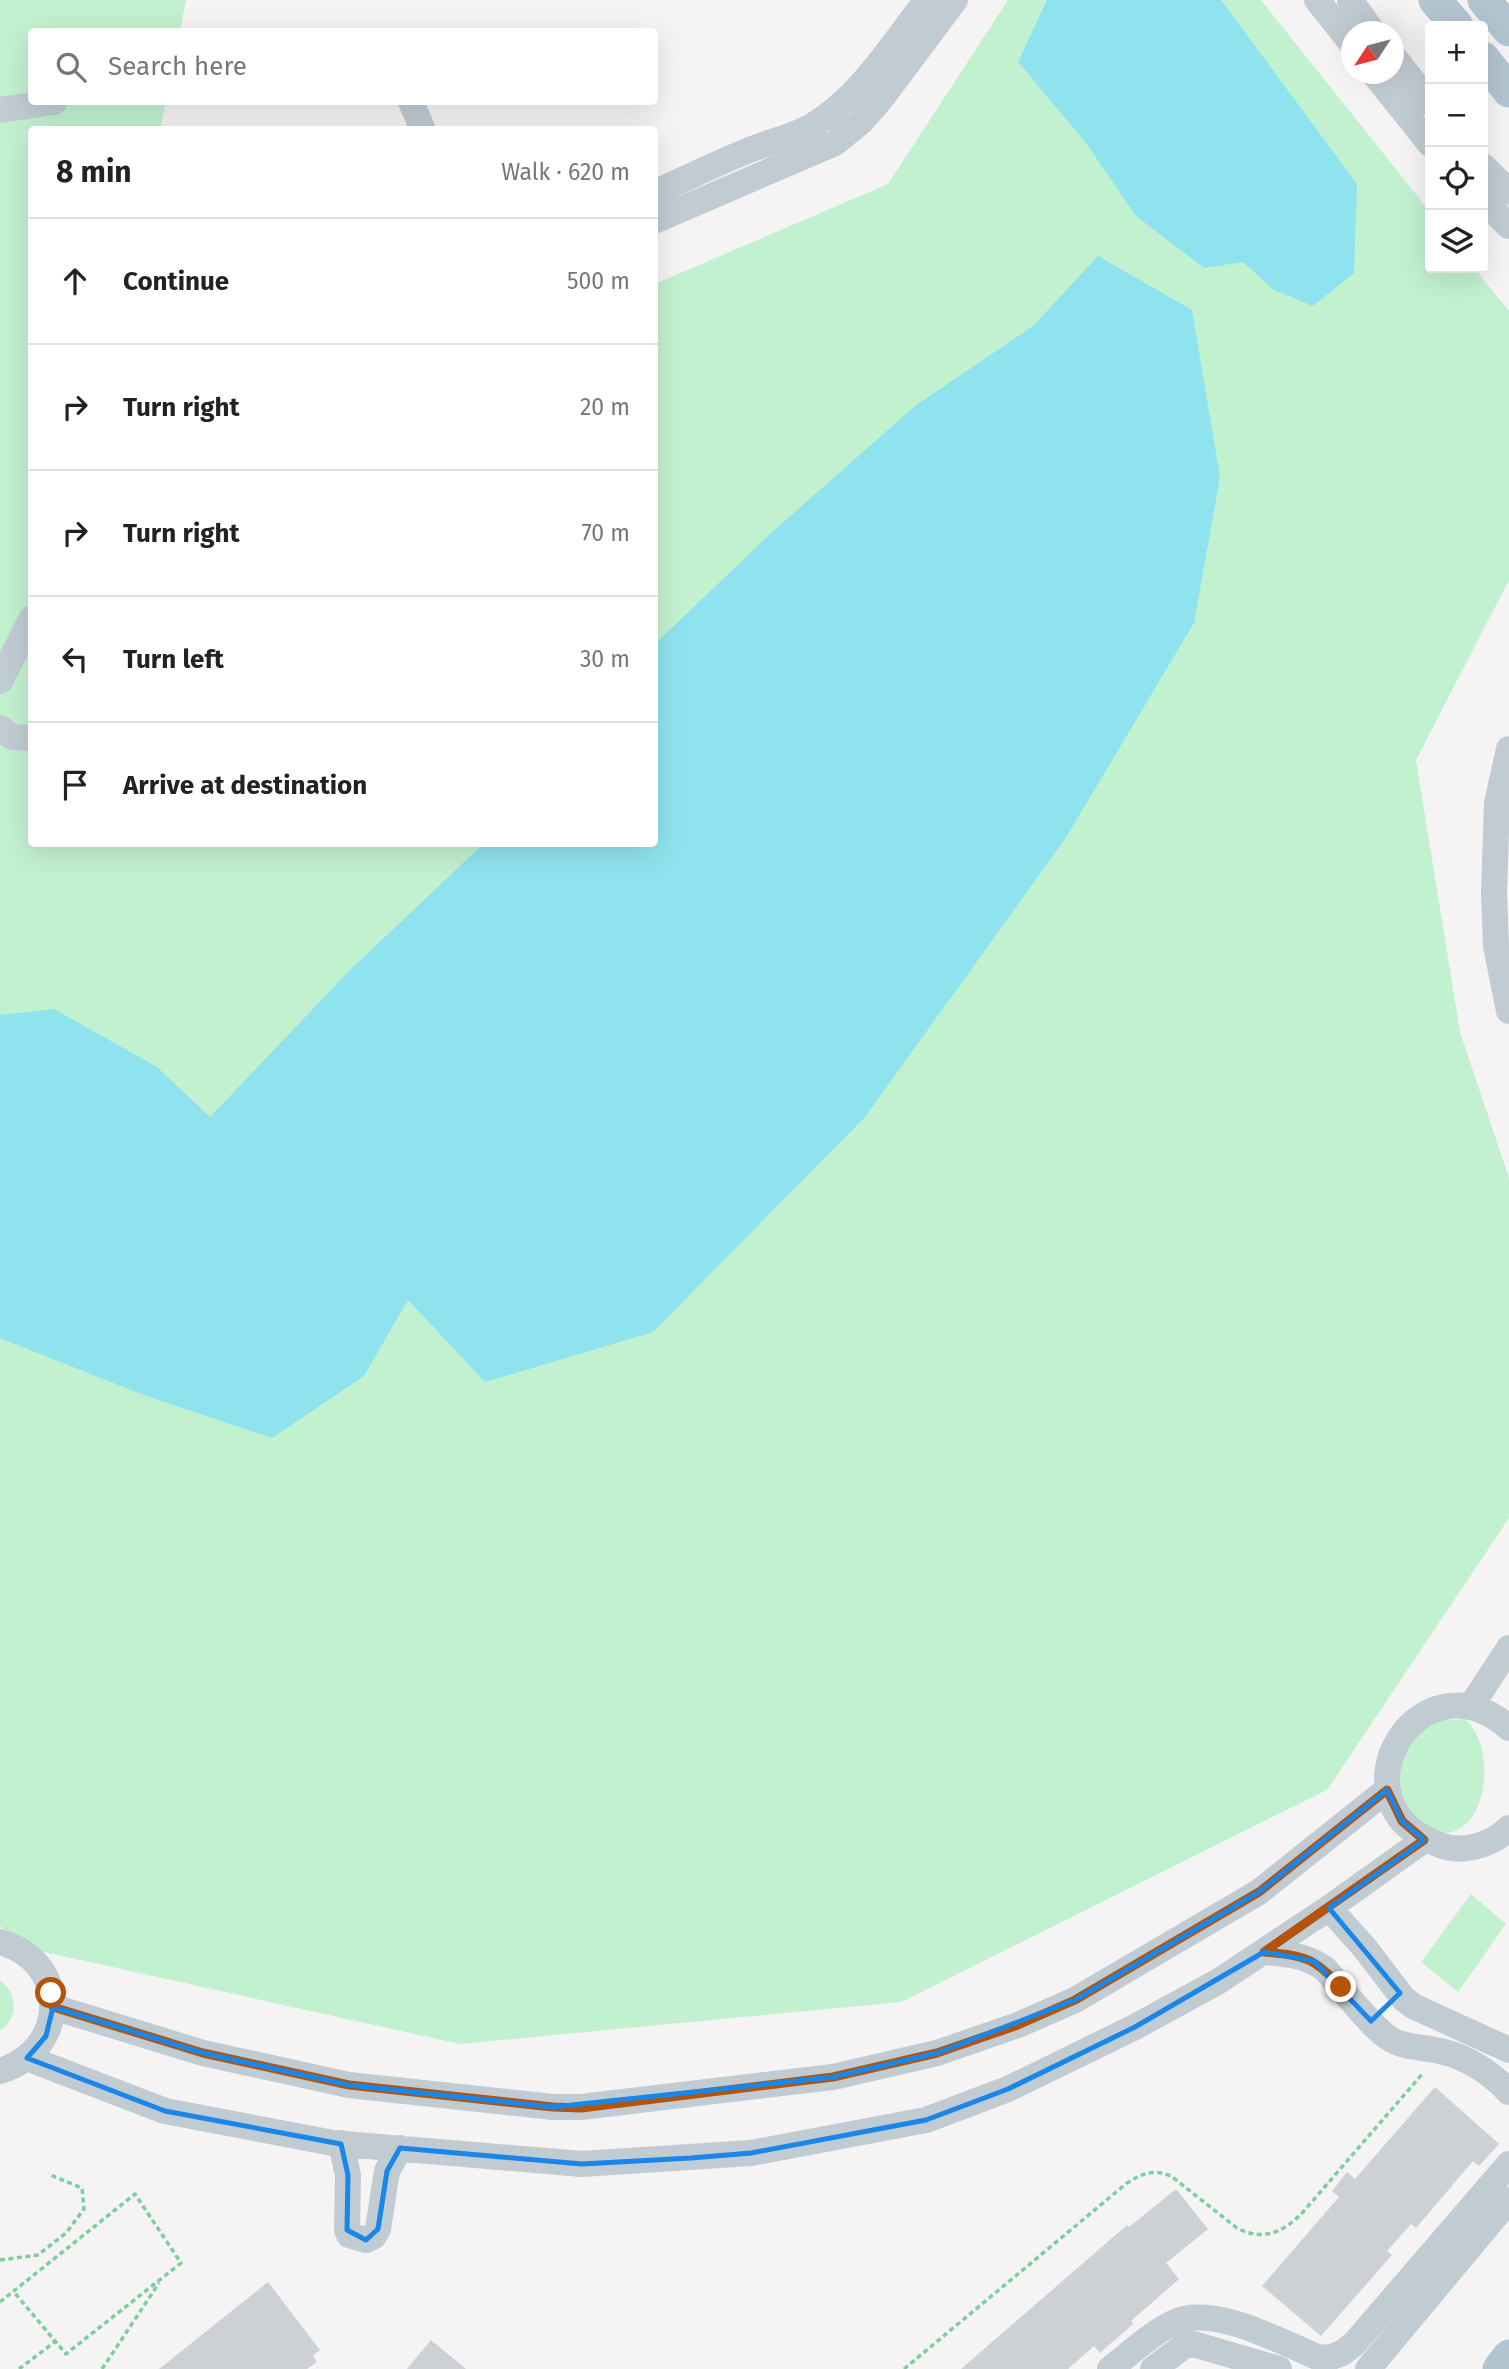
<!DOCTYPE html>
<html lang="en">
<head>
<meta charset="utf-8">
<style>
  :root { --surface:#fff; --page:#f2f2f2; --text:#222; --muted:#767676; --line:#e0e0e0 }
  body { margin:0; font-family:"Fira Sans",sans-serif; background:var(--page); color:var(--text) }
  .controls { position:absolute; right:21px; top:21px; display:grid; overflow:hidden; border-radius:7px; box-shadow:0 7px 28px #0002 }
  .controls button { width:63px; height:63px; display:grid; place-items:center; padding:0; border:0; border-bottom:2px solid var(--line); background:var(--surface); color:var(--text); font:35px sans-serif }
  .compass { position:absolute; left:1341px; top:21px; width:63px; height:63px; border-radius:50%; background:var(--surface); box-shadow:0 7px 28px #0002; rotate:234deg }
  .stop { position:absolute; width:21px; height:21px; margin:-16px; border:5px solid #b45309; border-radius:50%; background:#fff }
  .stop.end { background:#b45309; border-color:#fff; box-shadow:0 2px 7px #0008 }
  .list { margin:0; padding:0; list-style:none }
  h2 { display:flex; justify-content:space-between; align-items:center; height:91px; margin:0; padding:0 28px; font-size:30px }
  h2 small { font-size:23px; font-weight:400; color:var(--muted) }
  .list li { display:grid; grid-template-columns:46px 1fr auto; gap:21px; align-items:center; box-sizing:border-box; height:126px; padding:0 28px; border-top:2px solid var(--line) }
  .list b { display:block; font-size:26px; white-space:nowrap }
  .list em { font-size:23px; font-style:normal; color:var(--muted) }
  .icon { flex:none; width:38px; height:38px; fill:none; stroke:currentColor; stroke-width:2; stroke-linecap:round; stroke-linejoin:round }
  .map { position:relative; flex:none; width:1509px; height:2369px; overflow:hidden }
  .search { position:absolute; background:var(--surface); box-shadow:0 7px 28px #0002; left:28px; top:28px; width:630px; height:77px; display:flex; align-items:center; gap:18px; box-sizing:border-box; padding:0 24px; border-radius:7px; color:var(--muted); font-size:26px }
  .panel { position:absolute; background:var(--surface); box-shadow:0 7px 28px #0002; left:28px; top:126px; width:630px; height:721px; border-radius:7px }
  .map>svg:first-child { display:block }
</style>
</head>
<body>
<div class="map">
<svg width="1509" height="2369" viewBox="0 0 1509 2369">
  <rect width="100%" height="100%" fill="#f5f3f3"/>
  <path fill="#c2f1d0" d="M0,0H186L180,31L32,32V102H166L160,129L32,130V844H654L655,284L888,184L1008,0H1261L1430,212V268H1474L1509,311V580L1416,760L1460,1032L1509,1178V1518L1327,1790L901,2002L460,2044L22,1947L0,1926Z
    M1466,1719C1509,1766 1471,1874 1414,1816C1410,1811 1402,1806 1399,1800C1394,1791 1395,1773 1394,1762L1428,1721Z
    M1471,1894L1506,1924L1458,1992L1421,1962Z
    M0,1980C18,1994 19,2018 0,2031Z"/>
  <path fill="#8fe3ee" d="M1047,0H1221L1357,184L1354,273L1313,306L1274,290L1243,262L1204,268L1136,216L1086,143L1018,62Z
    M1098,256L1192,310L1220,477L1194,623L1065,839L865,1117L653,1332L485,1382L408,1300L364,1376L272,1438L141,1394L0,1338V1015L54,1009L157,1067L210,1117L347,973L483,844H654L655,644L771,533L915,406L1033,326Z"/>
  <path fill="#cdd0d5" d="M1435,2087L1499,2144L1479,2166L1473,2161L1416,2228L1411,2224L1387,2251L1392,2255L1321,2336L1262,2286L1339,2197L1332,2191L1347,2172L1355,2179Z
    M1176,2189L1208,2229L1166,2263L1179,2279L1131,2321L1133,2324L1100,2353L1094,2346L1068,2369H961L1127,2225L1129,2227Z
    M268,2282L320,2350L313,2356L317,2362L307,2369H159Z
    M431,2340L466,2369H407Z"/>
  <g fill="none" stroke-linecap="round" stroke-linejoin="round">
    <path stroke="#79d09e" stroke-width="3.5" stroke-dasharray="5 3.5" stroke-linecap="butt" d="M0,2260L38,2255L66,2233L84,2209L82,2188L48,2174
      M0,2302L135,2194L181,2263L66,2354L13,2291
      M19,2369L56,2341
      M102,2369L159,2283
      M904,2369L1127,2183C1143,2173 1153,2169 1171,2176L1237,2228C1263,2242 1284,2232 1303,2212L1424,2072"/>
    <path stroke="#c1cbd2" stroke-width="26" d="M1317,0L1352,44
      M1350,0L1373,32
      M1394,57L1430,103
      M1374,74L1430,144
      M411,102L423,130
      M0,110L54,102
      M1483,166L1509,192
      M654,193C687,178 719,162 752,149C772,141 793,137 812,126C860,98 893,43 927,0
      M1483,200L1509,226
      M654,221L835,143L861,122L881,99L955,0
      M0,681L32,618
      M0,728L12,737L32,738
      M1509,749L1497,803L1494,893L1496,946L1509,1011
      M1471,1706L1509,1648
      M1509,1728C1418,1648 1326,1805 1440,1845C1463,1854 1492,1845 1509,1828
      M1329,1908L1364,1947L1403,1998L1413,2006L1509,2050
      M0,1942C70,1961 69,2050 0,2071
      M1264,1952C1287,1954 1306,1955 1325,1969C1341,1987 1373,2030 1392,2040C1406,2048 1424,2047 1440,2051C1467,2057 1490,2072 1509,2092
      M53,2007L203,2053L349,2085L553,2107H581L833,2077L937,2053L1018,2025L1075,2000L1259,1892L1387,1790
      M27,2058L165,2111L333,2143L582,2164L751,2153L926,2120L1008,2089L1135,2027L1219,1981L1329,1908L1424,1840
      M341,2143L348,2175L347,2230L349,2235L366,2240L374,2236L378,2229L387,2171L400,2148
      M1110,2369C1131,2353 1151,2333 1175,2322C1215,2305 1279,2341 1317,2357L1329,2358L1342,2353L1354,2344L1509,2164
      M1153,2369L1184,2346L1193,2344L1279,2369
      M1368,2369L1509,2200"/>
    <path stroke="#b3c4d1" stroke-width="33" d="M1435,0L1457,26
      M1484,0L1509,30
      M1483,58L1509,91
      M1499,2369L1509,2356"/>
  </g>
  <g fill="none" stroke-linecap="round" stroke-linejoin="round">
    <path stroke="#b45309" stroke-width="9" d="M51,1993L53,2007L203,2053L349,2085L553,2107L581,2108L833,2077L937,2053L1018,2025L1075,2000L1259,1892L1387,1790L1402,1821L1424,1840L1264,1952C1304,1956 1313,1956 1341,1987"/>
  </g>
  <path fill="none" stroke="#1986e9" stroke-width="5" stroke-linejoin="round" d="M1387,1790L1402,1821L1424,1840L1329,1908L1400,1993L1371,2021L1314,1961L1264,1952L1135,2027L1008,2089L926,2120L751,2153L691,2158L582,2164L400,2148L387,2171L378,2229L366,2240L347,2230L348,2175L341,2144L165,2111L27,2058L46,2036L53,2007L203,2053L349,2085L553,2107L833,2077L937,2053L1075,2000L1259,1892Z"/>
</svg>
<div class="controls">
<button>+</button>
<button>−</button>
<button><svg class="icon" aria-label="locate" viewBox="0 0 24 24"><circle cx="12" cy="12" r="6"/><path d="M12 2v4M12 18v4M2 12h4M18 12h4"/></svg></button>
<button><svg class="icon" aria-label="layers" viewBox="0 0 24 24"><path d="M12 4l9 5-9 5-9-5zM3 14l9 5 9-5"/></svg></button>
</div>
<svg class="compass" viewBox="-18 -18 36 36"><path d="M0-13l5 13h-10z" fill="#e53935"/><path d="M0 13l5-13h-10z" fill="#767676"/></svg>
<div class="stop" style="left:51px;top:1993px"></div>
<div class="stop end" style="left:1341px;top:1987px"></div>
<div class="search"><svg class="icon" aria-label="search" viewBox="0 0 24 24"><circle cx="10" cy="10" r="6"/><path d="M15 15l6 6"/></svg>Search here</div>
<section class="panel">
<h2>8 min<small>Walk · 620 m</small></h2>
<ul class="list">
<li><svg class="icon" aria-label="ahead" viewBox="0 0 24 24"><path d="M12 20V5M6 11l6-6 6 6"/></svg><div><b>Continue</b></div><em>500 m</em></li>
<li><svg class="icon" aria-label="right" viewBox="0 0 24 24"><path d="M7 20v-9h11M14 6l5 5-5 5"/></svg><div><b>Turn right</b></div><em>20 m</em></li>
<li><svg class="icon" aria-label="right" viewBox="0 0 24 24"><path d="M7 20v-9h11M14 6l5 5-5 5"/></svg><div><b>Turn right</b></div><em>70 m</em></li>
<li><svg class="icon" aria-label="left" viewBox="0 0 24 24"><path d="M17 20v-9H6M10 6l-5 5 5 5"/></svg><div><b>Turn left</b></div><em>30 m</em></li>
<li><svg class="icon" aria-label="arrive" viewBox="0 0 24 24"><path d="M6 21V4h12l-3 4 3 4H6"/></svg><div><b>Arrive at destination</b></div></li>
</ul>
</section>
</div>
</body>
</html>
